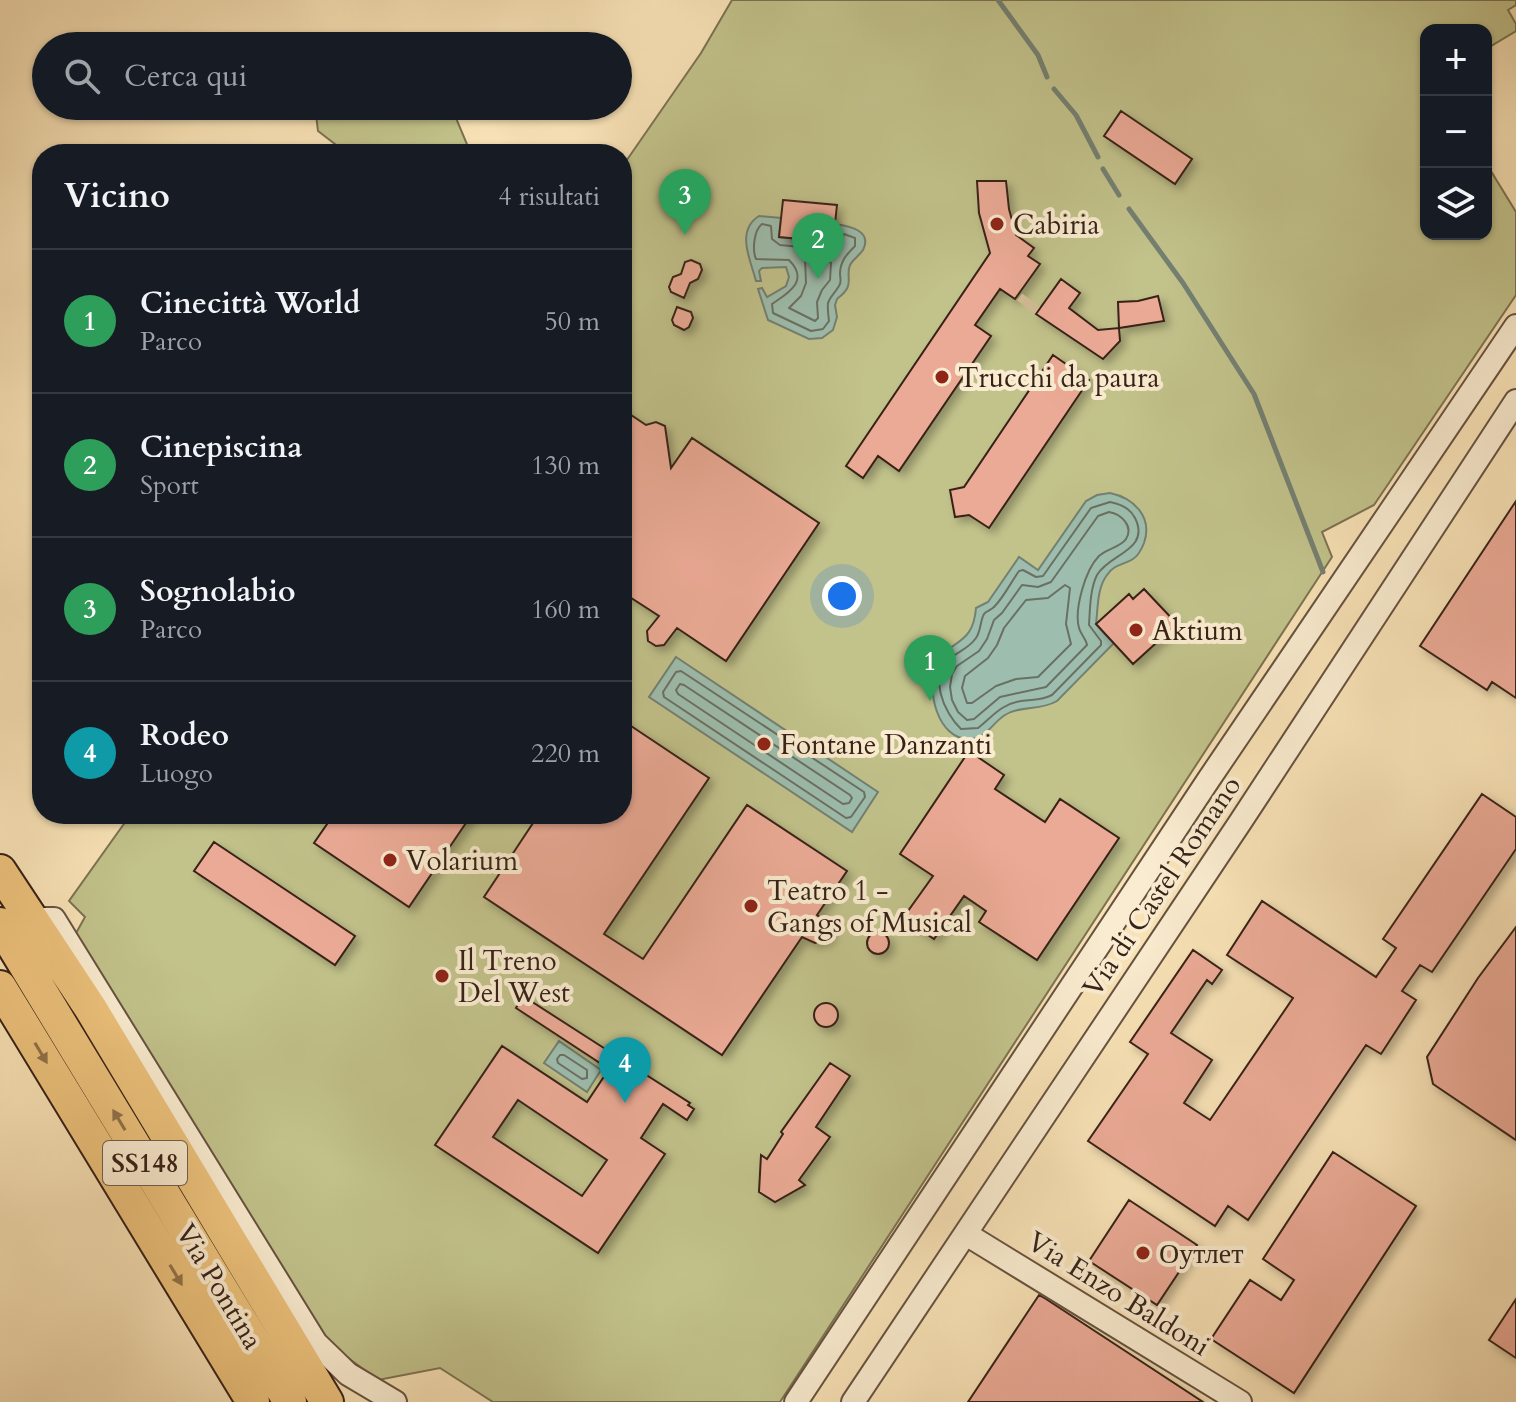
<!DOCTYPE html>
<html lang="it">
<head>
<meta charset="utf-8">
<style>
  :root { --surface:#171b24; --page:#242831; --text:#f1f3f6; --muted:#9ea1a6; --line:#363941; --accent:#1a73e8 }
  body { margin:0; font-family:Cardo,serif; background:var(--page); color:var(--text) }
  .controls { position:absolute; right:24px; top:24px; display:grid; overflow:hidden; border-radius:16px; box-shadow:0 2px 6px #0004 }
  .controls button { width:72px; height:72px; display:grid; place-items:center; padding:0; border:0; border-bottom:2px solid var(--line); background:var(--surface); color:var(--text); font:40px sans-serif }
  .you { position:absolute; left:842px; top:596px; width:28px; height:28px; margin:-20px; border:6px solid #fff; border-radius:50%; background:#1a73e8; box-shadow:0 0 0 12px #1a73e833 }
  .badge { display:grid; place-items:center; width:52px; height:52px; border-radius:50%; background:var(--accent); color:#fff; font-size:26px; font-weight:700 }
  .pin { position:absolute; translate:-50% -66px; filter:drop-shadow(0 2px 4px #0008) }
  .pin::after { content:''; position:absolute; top:42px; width:28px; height:24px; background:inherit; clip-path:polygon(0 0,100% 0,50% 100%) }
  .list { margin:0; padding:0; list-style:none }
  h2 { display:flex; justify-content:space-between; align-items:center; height:104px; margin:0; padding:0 32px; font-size:34px }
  h2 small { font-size:26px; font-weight:400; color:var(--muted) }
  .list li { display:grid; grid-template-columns:52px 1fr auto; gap:24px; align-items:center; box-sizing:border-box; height:144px; padding:0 32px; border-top:2px solid var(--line) }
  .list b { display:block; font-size:30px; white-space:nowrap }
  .list p { margin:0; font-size:26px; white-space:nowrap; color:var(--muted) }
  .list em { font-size:26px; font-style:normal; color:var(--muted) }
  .icon { flex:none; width:44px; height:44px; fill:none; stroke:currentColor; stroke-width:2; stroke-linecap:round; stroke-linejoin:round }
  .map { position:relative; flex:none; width:1516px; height:1402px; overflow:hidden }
  .search { position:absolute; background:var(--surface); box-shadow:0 2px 6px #0004; left:32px; top:32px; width:600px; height:88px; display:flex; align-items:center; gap:20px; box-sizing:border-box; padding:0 28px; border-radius:44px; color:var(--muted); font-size:30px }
  .panel { position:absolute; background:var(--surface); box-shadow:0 2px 6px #0004; left:32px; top:144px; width:600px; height:680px; border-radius:32px }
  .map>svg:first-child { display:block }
</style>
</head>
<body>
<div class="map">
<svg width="1516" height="1402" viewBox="0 0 1516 1402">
  <defs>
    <filter id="shadow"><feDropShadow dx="5" dy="5" stdDeviation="4" flood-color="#0004"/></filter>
  </defs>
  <rect width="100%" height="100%" fill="#f8e2b6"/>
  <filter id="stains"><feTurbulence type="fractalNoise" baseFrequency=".0025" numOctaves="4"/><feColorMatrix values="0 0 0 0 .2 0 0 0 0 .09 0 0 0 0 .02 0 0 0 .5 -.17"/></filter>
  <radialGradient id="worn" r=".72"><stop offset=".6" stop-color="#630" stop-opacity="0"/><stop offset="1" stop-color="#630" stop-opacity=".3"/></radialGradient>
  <path fill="#c2c28b" stroke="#7c7252" stroke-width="2" d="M732,0H1516V5L1508,10L1516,24V31L1486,49V30H1426V234H1486V163L1516,212V295L1374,505L1322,532L1332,557L780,1402H493L440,1368L378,1380L321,1338L75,935L85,917L69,901L131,814H622V167L701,53Z
    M315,106H442L456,118L469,149L467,154H348L318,131Z"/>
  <path fill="#9dbeae" stroke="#748072" stroke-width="2" d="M759,216L781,218L779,237L833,242L835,224C848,226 873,230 863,250C859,256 853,259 850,265C846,274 852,283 846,290C844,294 840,296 837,299L835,305L837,317L833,330L822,338L809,339L768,320L758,289L762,288L767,297L786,286L789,277L786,267L762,268L759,271L761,281H756C751,261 735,231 759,216Z
    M1110,493C1134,498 1153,517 1144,543C1142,548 1138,556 1133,559C1124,565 1114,564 1107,575C1097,588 1098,608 1096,624L1114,643L1057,701C1040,711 1021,705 1005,715C992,723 987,738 970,739C937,740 926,689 936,666C948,638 973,648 976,608L988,602L1019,557L1038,570L1086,501L1097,495Z
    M676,657L878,792L852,832L649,697Z
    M559,1041L601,1070L587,1092L544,1063Z"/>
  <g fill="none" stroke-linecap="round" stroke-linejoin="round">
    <path stroke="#6a7063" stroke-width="2" d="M762,224L771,226L772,239L780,245L832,250L839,246L844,234L855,238V246C847,254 840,261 840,274C840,278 842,282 839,286C828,303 826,297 829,321L823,329L811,331L773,313L772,304C788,293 810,281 789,260L756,259C752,250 754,230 762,224Z
      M805,258L828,260L831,263L830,280L822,290L817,302L818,318L815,321L789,308L801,296L806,283Z
      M1110,502C1121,504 1130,508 1135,518C1151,550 1109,554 1097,575C1090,589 1090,609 1089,625L1101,641V645L1052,695C1041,701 1032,699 1021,701C1001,704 992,717 978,728L961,729C944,713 927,675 952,657C961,650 969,648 976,638C981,631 980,621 984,614C986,611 991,610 994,607C1004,597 1011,582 1019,571L1023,570L1036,577L1043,576L1091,508Z
      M1109,512C1121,514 1134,526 1126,539C1121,547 1106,549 1099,556C1085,570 1074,610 1079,628C1081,635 1086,639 1087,645L1046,687L1000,697L974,719L967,720L958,712L952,700L950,687L952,674L957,666L979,651L987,639L994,620L1002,613L1022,585L1038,587L1051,582L1098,516Z
      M1065,585L1070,588L1066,624L1071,644L1038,677L1016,679L996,686L972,703H967L962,688L965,676L988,658L997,645L1004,628L1026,600L1048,598Z
      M681,671L864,792L865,797L851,817L846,818L664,697L663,692L676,672Z
      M680,684L684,685L850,795L852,798L849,803L843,804L678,694L676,690Z
      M560,1055H564L587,1070V1078L582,1079L558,1063L557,1059Z"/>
    <path stroke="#748072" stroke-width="5" d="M998,0L1038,55L1047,77
      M1054,89L1076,115L1098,157
      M1103,169L1119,195
      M1129,209L1183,283L1254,394L1323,572"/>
  </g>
  <path fill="#ebaa96" stroke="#372218" stroke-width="2" fill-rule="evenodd" filter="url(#shadow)" d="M1121,111L1192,159L1175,184L1104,136Z
    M977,181H1006L1009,209L1016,235L1034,248L1028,256L1040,264L1015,299L1000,289L975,325L991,336L899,471L878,456L863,478L846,466L990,253L979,213Z
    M783,200L837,205L833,242L779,237Z
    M691,260L700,264L702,270L698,279L690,283L684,298L671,292L669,287L673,277L681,274L685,262Z
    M1061,279L1080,293L1069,308L1098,330L1119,328L1120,341L1103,359L1036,314Z
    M1158,296L1164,321L1119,328L1118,302L1138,301Z
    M677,307L691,312L693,318L689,327L684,330L674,325L672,320Z
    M1053,355L1089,380L989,528L969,515L955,517L950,490L964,487Z
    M622,409L646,425L656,422L665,426L671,468L692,438L819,523L726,661L677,628L664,645L656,646L648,641L647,631L659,616L622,592Z
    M1516,501V698L1492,682L1487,690L1420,646Z
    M1144,589L1177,624L1133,664L1096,624L1129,594L1133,599Z
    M622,720L709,778L604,934L643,959L747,805L847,871L817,915L830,925L829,939L815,943L802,937L722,1055L484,897L539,814H622Z
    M969,751L1004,775L995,789L1045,822L1060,799L1119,838L1037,960L979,922L986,911L964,896L934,939L903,918L933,876L900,854Z
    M1482,794L1516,817V849L1432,972L1420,965L1402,991L1416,1000L1381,1054L1366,1045L1248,1220L1228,1206L1215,1226L1088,1141L1148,1054L1130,1042L1193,950L1222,970L1212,984L1207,980L1171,1033L1212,1060L1184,1103L1210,1120L1293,998L1227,955L1262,901L1376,977L1396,948L1383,939Z
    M334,814H472L409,907L314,843Z
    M214,842L355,936L335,965L194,871Z
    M1516,927V1140L1433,1084L1427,1057L1478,978Z
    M867 943a11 11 0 1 1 22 0a11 11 0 1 1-22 0Z
    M523,996L624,1061L626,1058L639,1066L637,1069L690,1103L688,1105L694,1109L687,1120L663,1104L641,1138L665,1154L598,1253L435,1145L502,1046L587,1102L609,1069L516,1008ZM518,1100L607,1160L582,1196L493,1137Z
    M814 1015a12 12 0 1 1 24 0a12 12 0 1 1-24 0Z
    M830,1063L850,1076L816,1127L830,1137L799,1180L805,1185L775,1202L759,1192L761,1155L767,1159L783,1134L781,1132Z
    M1333,1152L1416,1206L1294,1393L1211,1339L1250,1280L1281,1300L1294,1280L1263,1259Z
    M1129,1200L1197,1245L1157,1305L1089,1261Z
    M1039,1295L1046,1299L1203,1402H968Z
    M1516,1299V1358L1489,1340Z"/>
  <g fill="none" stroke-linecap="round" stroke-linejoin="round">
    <path stroke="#d1bc96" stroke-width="22" stroke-dasharray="22 11" stroke-linecap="butt" d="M1026,307L1031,300"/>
    <defs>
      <path id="minor" d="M36,923L44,919H54L316,1343L348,1374L395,1402
        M966,1234L1240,1402
        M796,1402L1209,779L1516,326
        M853,1402L1241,821L1516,401"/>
      <path id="highway" d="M0,871L91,1009L327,1402
        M0,924L290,1402
        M0,987L253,1402"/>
    </defs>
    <use href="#minor" stroke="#675240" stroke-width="26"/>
    <use href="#highway" stroke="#372218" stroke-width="36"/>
    <use href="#minor" stroke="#faecd0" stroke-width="22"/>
    <use href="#highway" stroke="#ecc17b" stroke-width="32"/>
  </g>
  <defs><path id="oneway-solid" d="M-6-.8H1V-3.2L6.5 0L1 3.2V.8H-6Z" transform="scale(2)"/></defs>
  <g fill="#92724a">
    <use href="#oneway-solid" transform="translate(41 1053) rotate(59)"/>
    <use href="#oneway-solid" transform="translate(119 1120) rotate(-121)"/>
    <use href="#oneway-solid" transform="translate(176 1275) rotate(59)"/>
  </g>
  <g fill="#8f2418" stroke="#faecd0" stroke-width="3">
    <circle cx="997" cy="224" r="8"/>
    <circle cx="942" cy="377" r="8"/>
    <circle cx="1136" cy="630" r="8"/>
    <circle cx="764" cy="744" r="8"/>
    <circle cx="390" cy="860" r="8"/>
    <circle cx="751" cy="906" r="8"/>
    <circle cx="442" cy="976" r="8"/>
    <circle cx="1143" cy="1253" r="8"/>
  </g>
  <g text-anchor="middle" stroke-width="8" stroke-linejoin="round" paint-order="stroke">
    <rect fill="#faecd0" stroke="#725f4f" stroke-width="2" x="103" y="1141" width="84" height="44" rx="6"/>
    <g font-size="26" font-weight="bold" fill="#372218">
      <text x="145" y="1172">SS148</text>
    </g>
    <g font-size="28" fill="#372218" stroke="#faecd0" text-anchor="start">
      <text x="1013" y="234">Cabiria</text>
      <text x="958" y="387">Trucchi da paura</text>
      <text x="1152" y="640">Aktium</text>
      <text x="780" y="754">Fontane Danzanti</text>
      <text x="406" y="870">Volarium</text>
      <text x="767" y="900">Teatro 1 -<tspan x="767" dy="32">Gangs of Musical</tspan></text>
      <text x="458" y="970">Il Treno<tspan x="458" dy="32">Del West</tspan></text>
      <text x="1159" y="1263">Оутлет</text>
    </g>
    <g font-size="28" fill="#372218" stroke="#faecd0">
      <text transform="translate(1161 886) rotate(-56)" y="10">Via di Castel Romano</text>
      <text transform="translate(220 1286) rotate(59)" y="10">Via Pontina</text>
      <text transform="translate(1119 1293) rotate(32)" y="10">Via Enzo Baldoni</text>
    </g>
  </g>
  <rect width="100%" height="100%" filter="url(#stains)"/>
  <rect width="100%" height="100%" fill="url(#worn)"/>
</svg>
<div class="controls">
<button>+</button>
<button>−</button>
<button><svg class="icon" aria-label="layers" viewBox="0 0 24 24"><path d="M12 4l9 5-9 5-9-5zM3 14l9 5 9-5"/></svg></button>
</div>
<div class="you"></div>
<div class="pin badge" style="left:930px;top:701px;background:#2e9e5b">1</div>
<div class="pin badge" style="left:818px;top:279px;background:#2e9e5b">2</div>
<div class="pin badge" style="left:685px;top:235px;background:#2e9e5b">3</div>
<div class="pin badge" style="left:625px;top:1103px;background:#0f9aa8">4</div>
<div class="search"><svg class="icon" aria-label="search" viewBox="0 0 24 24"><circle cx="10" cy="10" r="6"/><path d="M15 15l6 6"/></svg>Cerca qui</div>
<section class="panel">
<h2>Vicino<small>4 risultati</small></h2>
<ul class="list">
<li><span class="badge" style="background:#2e9e5b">1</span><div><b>Cinecittà World</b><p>Parco</p></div><em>50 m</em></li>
<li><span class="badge" style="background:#2e9e5b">2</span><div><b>Cinepiscina</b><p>Sport</p></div><em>130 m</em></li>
<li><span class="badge" style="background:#2e9e5b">3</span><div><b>Sognolabio</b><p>Parco</p></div><em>160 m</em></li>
<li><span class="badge" style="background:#0f9aa8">4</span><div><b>Rodeo</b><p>Luogo</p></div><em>220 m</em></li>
</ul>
</section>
</div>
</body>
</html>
